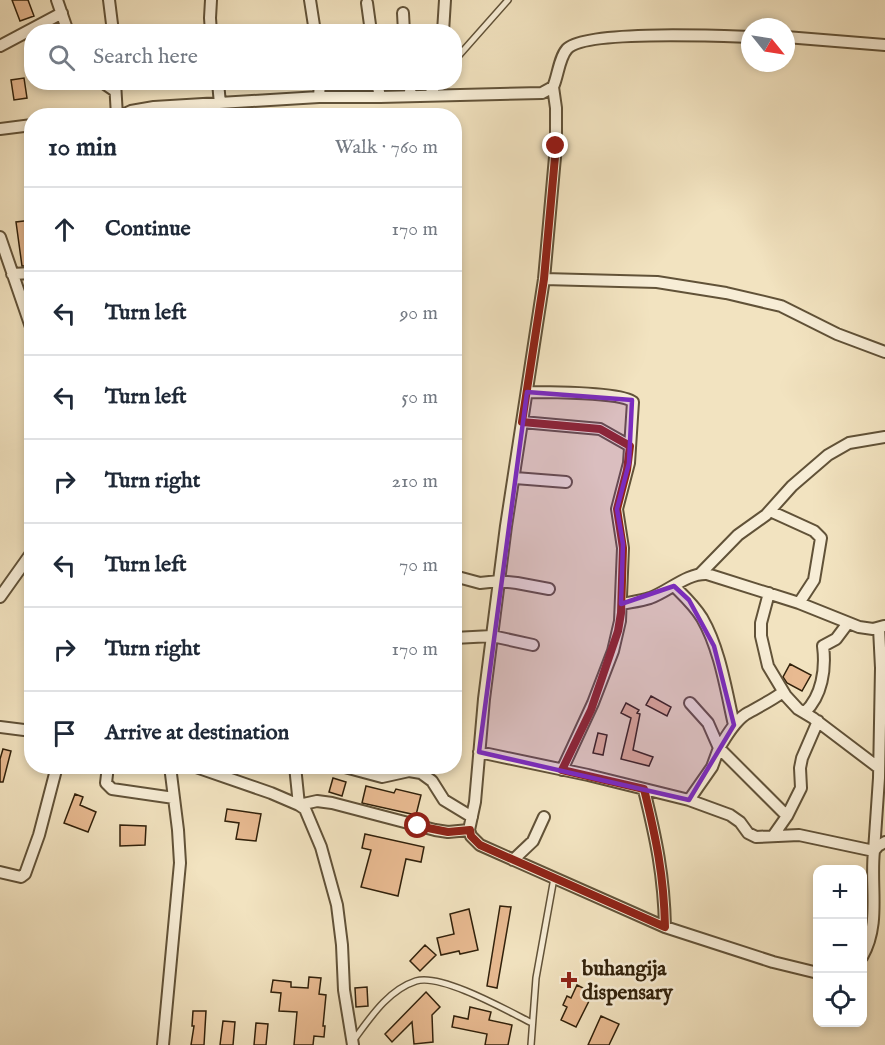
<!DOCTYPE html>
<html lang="en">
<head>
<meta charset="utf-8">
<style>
  :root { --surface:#fff; --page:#f6f6f7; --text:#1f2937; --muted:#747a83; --line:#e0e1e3 }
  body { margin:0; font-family:"IM FELL English",serif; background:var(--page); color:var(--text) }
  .controls { position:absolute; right:18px; bottom:18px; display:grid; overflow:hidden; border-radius:12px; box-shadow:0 3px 9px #0003 }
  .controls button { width:54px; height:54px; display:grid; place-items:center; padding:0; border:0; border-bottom:2px solid var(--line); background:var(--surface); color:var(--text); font:30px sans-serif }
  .compass { position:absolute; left:741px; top:18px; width:54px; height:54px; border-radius:50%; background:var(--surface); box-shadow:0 3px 9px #0003; rotate:120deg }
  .stop { position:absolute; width:18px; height:18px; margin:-14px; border:4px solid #8f2418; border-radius:50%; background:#fff }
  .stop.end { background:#8f2418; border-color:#fff; box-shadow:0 2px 6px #0008 }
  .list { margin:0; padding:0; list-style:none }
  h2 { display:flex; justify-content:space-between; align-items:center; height:78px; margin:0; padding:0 24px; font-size:26px }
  h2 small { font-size:20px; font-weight:400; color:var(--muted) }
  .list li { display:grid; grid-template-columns:39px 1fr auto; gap:18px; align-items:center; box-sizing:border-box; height:84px; padding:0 24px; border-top:2px solid var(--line) }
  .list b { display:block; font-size:22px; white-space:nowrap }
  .list em { font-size:20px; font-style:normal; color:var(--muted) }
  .icon { flex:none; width:33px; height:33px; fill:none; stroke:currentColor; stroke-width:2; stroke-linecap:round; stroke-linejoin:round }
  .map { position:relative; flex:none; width:885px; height:1045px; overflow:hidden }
  .search { position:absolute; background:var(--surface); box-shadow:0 3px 9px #0003; left:24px; top:24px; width:438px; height:66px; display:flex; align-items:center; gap:15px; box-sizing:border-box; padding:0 21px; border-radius:24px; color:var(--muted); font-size:22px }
  .panel { position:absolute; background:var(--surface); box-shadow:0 3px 9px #0003; left:24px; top:108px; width:438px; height:666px; border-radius:24px }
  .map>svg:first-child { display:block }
</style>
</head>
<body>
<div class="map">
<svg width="885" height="1045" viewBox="0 0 885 1045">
  <rect width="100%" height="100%" fill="#f2e3c0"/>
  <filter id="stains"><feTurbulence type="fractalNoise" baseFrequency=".00333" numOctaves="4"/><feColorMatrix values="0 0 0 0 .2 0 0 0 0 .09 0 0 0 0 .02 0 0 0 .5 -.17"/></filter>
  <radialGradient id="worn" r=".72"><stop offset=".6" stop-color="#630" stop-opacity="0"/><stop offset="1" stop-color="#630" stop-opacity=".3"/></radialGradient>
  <path fill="#e8ba91" stroke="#31210b" stroke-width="1.5" d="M12,0H28L34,16L20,21Z
    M24,78L27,98L14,100L11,80Z
    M32,220V266H22L16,222Z
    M790,664L811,675L802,691L787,683L783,677Z
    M651,696L671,707L667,716L646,705Z
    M626,703L639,710L637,713L640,714L633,750L653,757L649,766L621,759L631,718L621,713Z
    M598,733L607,735L603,755L593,753Z
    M3,749L11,751L3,782H0V759Z
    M333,778L346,782L342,796L329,792Z
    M366,786L394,793L396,789L421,795L416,815L362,803Z
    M75,794L83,797L80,805L96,812L88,832L64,823Z
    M227,809L261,814L256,841L236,839L239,823L225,821Z
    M120,825L146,826L145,845L120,846Z
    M365,834L424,847L421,862L406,859L398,896L361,887L371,850L362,848Z
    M500,906L511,907L497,988L487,986Z
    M469,909L478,950L460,954L459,951L441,955L437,938L454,934L450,914Z
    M425,945L436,955L420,971L410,961Z
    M309,977L321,978L319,994L326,995L323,1026H325L324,1037L314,1036L313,1045H294L297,1012L279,1011L281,993L271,992L273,980L291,982V987L308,988Z
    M577,985L593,993L576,1027L561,1020L567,1007L563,1005L567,996L571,998Z
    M367,987L368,1006L356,1007L355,988Z
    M426,992L440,1007L432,1015L433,1042L414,1044L412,1022L392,1042L385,1034Z
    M470,1007L491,1012L489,1020L512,1025L508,1045H485L487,1034L452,1027L454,1016L468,1019Z
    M193,1011H206L204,1045H191L194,1026H192Z
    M601,1016L619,1024L609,1045H588Z
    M223,1021L235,1022L233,1045H220Z
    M256,1023L268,1024L266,1045H254Z"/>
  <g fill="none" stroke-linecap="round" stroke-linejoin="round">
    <defs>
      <path id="lane" d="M454,61L508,0
        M353,1041C370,1018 388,990 416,981C441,973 508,1011 532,1023
        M531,1045L536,978L554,878"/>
      <path id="street" d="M57,0L68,32
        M109,0L113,32
        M310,0L315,32
        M367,3L371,32
        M403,13L404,32
        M211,32L210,18L211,0
        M443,32L445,0
        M786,37L885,45
        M0,46L62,13
        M102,82L115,91
        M115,82L117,116
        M218,82L220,104
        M377,82L380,97
        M409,82L411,96
        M553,87L556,108V146L544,279L506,526L484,699L475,802L469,830L471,836L480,845L665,927L773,962L818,973
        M430,95L436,82
        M319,97L320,82
        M120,116L131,111L154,107L319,97H380L542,93L553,87C558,76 559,58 567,49C584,30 720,36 750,37
        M0,129L32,125
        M0,237L32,330
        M12,274L32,273
        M544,279L657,282L726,293L781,306L837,334L885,352
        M527,392C546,392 622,392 633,402L629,463L617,509L623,548L620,621L613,651L593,703L562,770
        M522,422L600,429L630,446
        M515,478L566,482
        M770,511L814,531L821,538L814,580L799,603
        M700,574L738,535L766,515L792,486L828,455L849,443L885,437
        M454,576L480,583L499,581L517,583L549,589
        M674,586C684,596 694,605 702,618C720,649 726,690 734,725
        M769,593L761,623V636L768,666L786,696L798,709L813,718L879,768
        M0,597L32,552
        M621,604C631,602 641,601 650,598C669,591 687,573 707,574L799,603L859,627L873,629L884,626
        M454,638L492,636L533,645
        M783,692C771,701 758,707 746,714C734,722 726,737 719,748L787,816
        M805,712C822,696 826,669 823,646L836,639L848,623
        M0,727L32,731
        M479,752L588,775L689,800L730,815L740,822L748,833L756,837L799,835L874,851L879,778L881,668L879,628
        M108,766L106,783L112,789L174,798
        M193,766L271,793L299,805L305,809L321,847L337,905L342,945L344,990L353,1045
        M295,766L299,805L317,801L332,803L435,830L448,832L469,830
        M341,766L382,777L409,771L421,773L432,781L444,800L472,817
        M644,790C656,838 664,876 665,927
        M689,800L712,767L719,748L708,723L690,703
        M773,836L787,816L801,788L800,768L802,758L818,721
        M513,860L533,841L544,817
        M0,872L21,877L25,874L39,835L57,766
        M862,957C881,924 870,887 874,851L878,846L885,842
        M163,1045L180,863L178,830L170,766"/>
    </defs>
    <use href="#lane" stroke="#615238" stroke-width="8"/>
    <use href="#street" stroke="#615238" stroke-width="14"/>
    <use href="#lane" stroke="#f7edd6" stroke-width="5"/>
    <use href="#street" stroke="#f7edd6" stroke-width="10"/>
  </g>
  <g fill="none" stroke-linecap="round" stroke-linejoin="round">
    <path stroke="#8f2418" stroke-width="8" d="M418,826L448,832L470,830L471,836L480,845L665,927C664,876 656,838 644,789L562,770L591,710L618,631L621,613L623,548L617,509L627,470L630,446L600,429L522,422L544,279L556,146"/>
  </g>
  <path fill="#7b2cbf" fill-opacity="0.2" stroke="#7b2cbf" stroke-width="4.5" stroke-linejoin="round" d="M527,392L632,400L629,463L617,509L623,544L621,604L674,586L689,600L714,646L734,725L689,800L479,752Z"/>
  <path fill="#8f2418" stroke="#f7edd6" stroke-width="2" d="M566 971h6v6h6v6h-6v6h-6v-6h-6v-6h6z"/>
  <g text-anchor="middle" stroke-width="5" stroke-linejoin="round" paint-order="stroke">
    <g font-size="21" font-weight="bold" fill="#31210b" stroke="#f7edd6" text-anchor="start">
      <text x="582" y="975">buhangija<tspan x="582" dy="24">dispensary</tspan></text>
    </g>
  </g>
  <rect width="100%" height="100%" filter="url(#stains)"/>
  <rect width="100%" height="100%" fill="url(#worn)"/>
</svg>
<div class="controls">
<button>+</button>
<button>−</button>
<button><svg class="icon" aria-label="locate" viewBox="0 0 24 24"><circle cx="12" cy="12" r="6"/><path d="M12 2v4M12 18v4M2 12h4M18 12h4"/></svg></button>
</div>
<svg class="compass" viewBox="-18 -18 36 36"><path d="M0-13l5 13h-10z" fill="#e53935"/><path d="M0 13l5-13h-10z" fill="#747a83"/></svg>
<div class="stop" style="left:418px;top:826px"></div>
<div class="stop end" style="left:556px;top:146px"></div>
<div class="search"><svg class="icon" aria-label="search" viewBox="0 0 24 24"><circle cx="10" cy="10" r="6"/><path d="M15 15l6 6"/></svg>Search here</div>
<section class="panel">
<h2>10 min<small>Walk · 760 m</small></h2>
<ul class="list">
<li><svg class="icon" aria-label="ahead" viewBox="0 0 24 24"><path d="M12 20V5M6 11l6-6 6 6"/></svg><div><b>Continue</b></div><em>170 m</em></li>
<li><svg class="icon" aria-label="left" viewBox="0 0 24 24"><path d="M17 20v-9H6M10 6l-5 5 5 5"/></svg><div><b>Turn left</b></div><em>90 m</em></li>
<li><svg class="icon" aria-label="left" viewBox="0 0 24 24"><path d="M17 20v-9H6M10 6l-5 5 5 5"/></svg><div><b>Turn left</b></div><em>50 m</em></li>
<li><svg class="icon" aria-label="right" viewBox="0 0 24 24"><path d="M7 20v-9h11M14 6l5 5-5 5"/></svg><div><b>Turn right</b></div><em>210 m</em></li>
<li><svg class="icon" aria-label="left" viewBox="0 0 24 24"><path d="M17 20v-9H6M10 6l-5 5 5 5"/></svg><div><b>Turn left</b></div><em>70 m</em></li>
<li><svg class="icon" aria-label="right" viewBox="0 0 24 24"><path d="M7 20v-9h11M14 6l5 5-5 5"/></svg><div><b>Turn right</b></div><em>170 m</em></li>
<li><svg class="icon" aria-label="arrive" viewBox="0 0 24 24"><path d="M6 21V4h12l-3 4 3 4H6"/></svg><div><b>Arrive at destination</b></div></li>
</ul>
</section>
</div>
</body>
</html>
